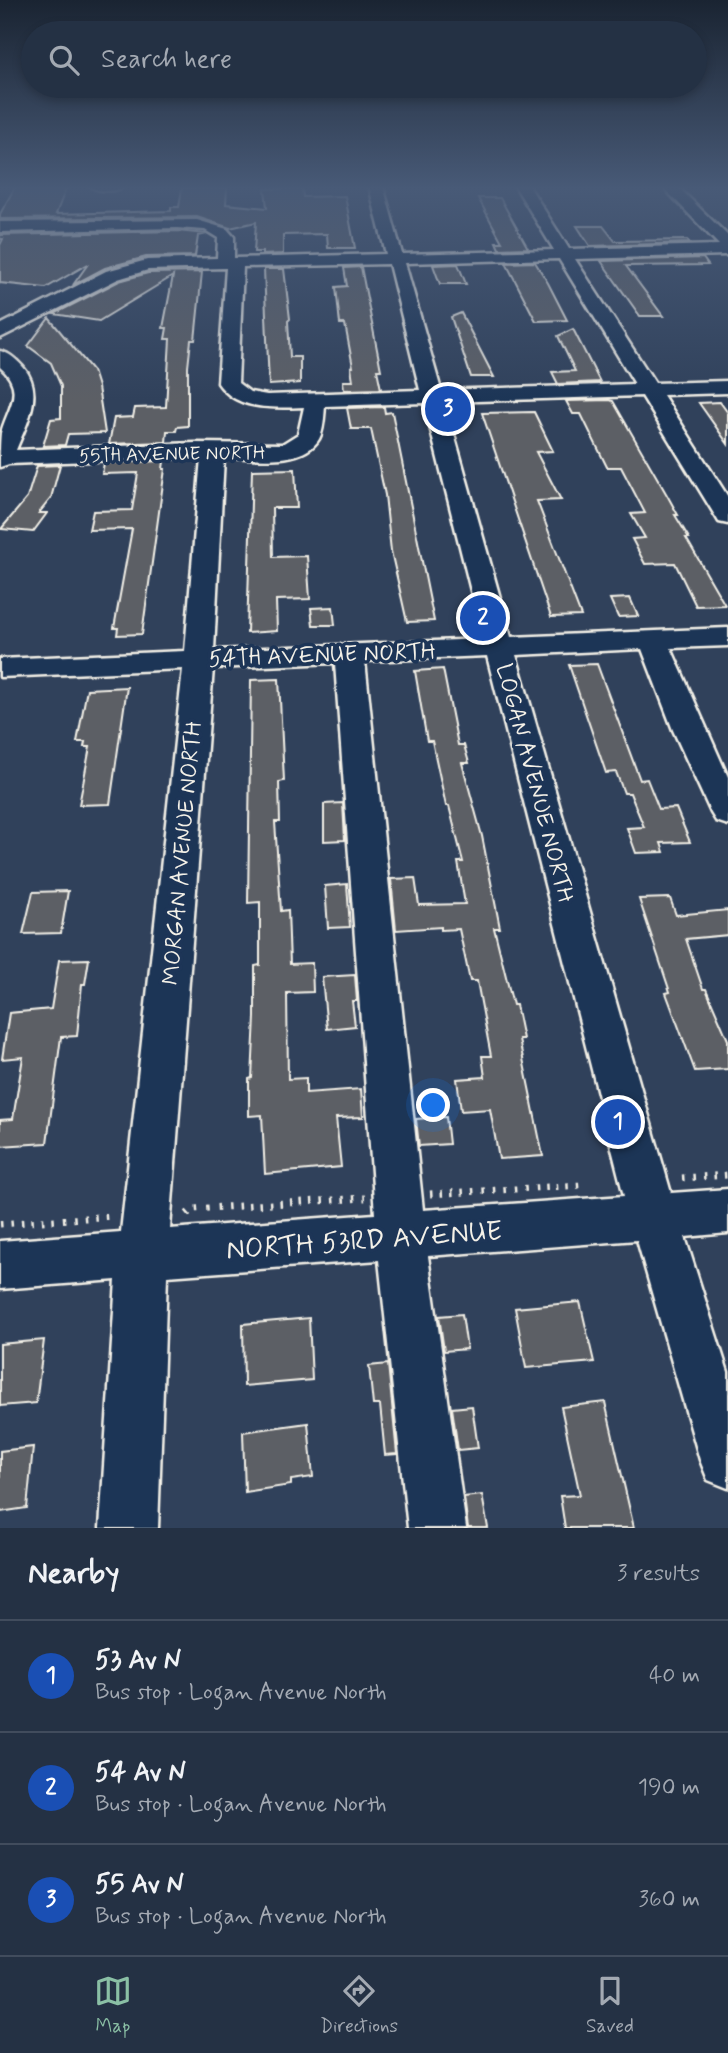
<!DOCTYPE html>
<html lang="en">
<head>
<meta charset="utf-8">
<style>
  :root { --surface:#243144; --page:#303d4f; --text:#f1f3f6; --muted:#a3a9b2; --line:#414c5d; --accent:#8abfa5 }
  body { margin:0; font-family:Mynerve,sans-serif; background:var(--page); color:var(--text) }
  .you { position:absolute; left:434px; top:1106px; width:24px; height:24px; margin:-18px; border:5px solid #fff; border-radius:50%; background:#1a73e8; box-shadow:0 0 0 10px #1a73e833 }
  .badge { display:grid; place-items:center; width:46px; height:46px; border-radius:50%; background:var(--accent); color:#fff; font-size:23px; font-weight:700 }
  .pin { position:absolute; translate:-50% -50%; border:4px solid #fff; box-shadow:0 2px 7px #0006 }
  .list { margin:0; padding:0; list-style:none }
  h2 { display:flex; justify-content:space-between; align-items:center; height:91px; margin:0; padding:0 28px; font-size:30px }
  h2 small { font-size:23px; font-weight:400; color:var(--muted) }
  .list li { display:grid; grid-template-columns:46px 1fr auto; gap:21px; align-items:center; box-sizing:border-box; height:112px; padding:0 28px; border-top:2px solid var(--line) }
  .list b { display:block; font-size:26px; white-space:nowrap }
  .list p { margin:0; font-size:23px; white-space:nowrap; color:var(--muted) }
  .list em { font-size:23px; font-style:normal; color:var(--muted) }
  .icon { flex:none; width:38px; height:38px; fill:none; stroke:currentColor; stroke-width:2; stroke-linecap:round; stroke-linejoin:round }
  .map { position:relative; flex:none; width:728px; height:1528px; overflow:hidden }
  .search { position:absolute; background:var(--surface); box-shadow:0 4px 10px #0003; left:21px; right:21px; top:21px; height:77px; display:flex; align-items:center; gap:18px; box-sizing:border-box; padding:0 24px; border-radius:38px; color:var(--muted); font-size:26px }
  .sheet { height:427px; background:var(--surface) }
  nav { display:flex; justify-content:space-around; align-items:center; box-sizing:border-box; height:98px; border-top:2px solid var(--line); background:var(--surface); font-size:19px; color:var(--muted) }
  nav a { display:grid; justify-items:center; gap:4px }
  nav .on { color:var(--accent) }
  .map>svg:first-child { display:block }
</style>
</head>
<body>
<div class="map">
<svg width="728" height="1528" viewBox="0 0 728 1528">
  <rect width="100%" height="100%" fill="#30415b"/>
  <filter id="ink" filterUnits="userSpaceOnUse"><feTurbulence type="fractalNoise" baseFrequency=".0143" numOctaves="2"/><feDisplacementMap in="SourceGraphic" scale="14" xChannelSelector="R" yChannelSelector="G"/><feConvolveMatrix kernelMatrix="1 2 1 2 8 2 1 2 1" color-interpolation-filters="sRGB"/></filter>
  <g filter="url(#ink)">
    <path fill="#5b5e65" stroke="#f4f1e8" stroke-width="2" d="M67,186L56,214L171,211V207H179L182,188H227L226,204L267,208L265,189L302,188L303,197L345,196L355,248H328L327,234L283,235V254L262,255V252H254L256,222L230,228L197,217L0,219V214L15,187Z
      M478,198H500L528,248L499,249L496,242H502Z
      M577,226H603L615,241L687,240L690,243L590,246Z
      M177,231L207,234L198,236L195,256L146,257L105,268L73,285L88,264L46,288L0,283V245L3,239H0V235Z
      M703,258L708,265L626,266L663,316H640L601,261Z
      M535,262L548,283L567,320L536,321L506,263Z
      M458,264L466,284H440L433,265Z
      M361,267L381,370H377L381,389L344,390L343,381H353L351,367H353L345,324H340L336,287L347,286L344,268Z
      M264,269H284L290,319L288,321L290,357H300V383L269,385Z
      M202,272L195,340H191L188,367V426L177,427L176,431H167L166,442L109,444L114,418L133,417L135,408L166,407L170,339H165L167,328H163L173,276L99,321L54,314L119,281L148,273Z
      M461,313L494,377H471L451,317Z
      M49,318L93,371L98,387L105,433L68,434L65,445L43,446L51,419L61,418V386L51,363L28,346Z
      M573,329L600,382L558,384L552,372L575,371L558,336Z
      M609,400L613,401L667,495L678,515H675L689,538H686L725,605L696,606L675,563L645,564L632,539L645,538L631,514L645,513L621,467H607L581,414H573L566,401Z
      M720,402L728,413V444L699,403Z
      M384,407L385,413L392,412L434,621L407,622L391,551L385,495L371,429H351L347,408Z
      M534,412L553,451L536,452L561,500L537,501L581,616L551,617L482,413Z
      M164,461L163,469H165L142,634L117,635L118,628H114L132,529L89,530L93,511L132,510L138,473L102,474L104,463Z
      M60,465L51,498L39,513H47L33,532L1,529L27,498L37,466Z
      M295,469L297,508H272L273,557L307,556L310,599L276,600L277,631L247,633L252,470Z
      M630,598L638,616L618,617L610,599Z
      M333,607L335,625H313L311,608Z
      M597,664L640,780L647,779L659,809L676,808L690,842L661,843L664,852L636,853L627,828L644,827L630,793H624L616,772L606,773L569,665Z
      M443,669L458,745H464L469,763H462L482,836L500,928H494L513,1005H516L523,1039H519L543,1156L499,1159L490,1109L461,1111L457,1079L485,1077L482,1056H491L477,981H470L459,929L441,930V927L396,930L391,879L415,878L419,905L465,904L458,862H463L449,806H446L432,741H427L415,671Z
      M279,679L284,781L279,782L280,822H275L281,911L288,910L290,964L312,963L313,992L287,993L288,1079L306,1078V1093L361,1089L363,1117L336,1118L341,1167L265,1174L262,1115L249,1116V1079L252,1078L255,1017V966L260,965V902L248,903L251,680Z
      M127,687L110,804L79,805L90,747H84L85,742H77L87,689Z
      M343,803L345,840L324,841V804Z
      M347,884L350,927L328,928L325,886Z
      M68,891L61,933L23,934L33,892Z
      M670,898L676,915L728,910V935L686,939L703,989H706L728,1040V1069L695,1071L666,993L670,992L639,899Z
      M89,959L85,984H82L77,1036L61,1037L47,1143L0,1146V1120L13,1119L23,1057L2,1059L9,1013L51,1009L59,960Z
      M355,975L357,1001H352L355,1026L327,1029L322,977Z
      M446,1117L449,1144L419,1146L416,1119Z
      M580,1302L594,1362L526,1368L515,1308Z
      M462,1314L467,1349L444,1351L439,1316Z
      M309,1318L312,1380L244,1386L243,1324Z
      M44,1340L36,1403L0,1406V1344Z
      M388,1364L397,1454L385,1455L380,1405H373L369,1366Z
      M605,1402L634,1528H565L560,1496L580,1495L561,1407Z
      M472,1406L478,1448L458,1450L452,1408Z
      M308,1423L313,1477L291,1480V1485L245,1492L243,1432Z
      M33,1447L27,1508L0,1512V1451Z
      M482,1495L488,1528H468L464,1497Z"/>
    <g fill="none" stroke-linecap="round" stroke-linejoin="round">
      <defs>
        <path id="minor" d="M90,186H125C117,192 98,192 90,186Z
          M369,186H383L402,254L554,250L515,186H529L569,249L719,245L662,186H677L728,236V255L575,259L655,383L728,381V393L663,395L728,497V524L719,522L716,517L642,396L445,402L511,637L728,628V646L671,648L728,777V825L716,821L711,813L673,730L642,649L516,655L671,1193L728,1189V1233L685,1237L728,1372V1488L708,1480L700,1460L637,1240L428,1256L466,1528H408L379,1260L167,1276L158,1528H100L116,1280L0,1289V1241L121,1232L183,669L0,677V659L185,651L201,457L9,464L0,467C0,456 0,443 1,433C8,407 26,390 0,367V351C9,353 16,359 23,367C45,392 27,423 16,450L195,443L282,444L298,434L304,407C273,408 237,411 218,383L226,268L148,270L118,279L0,338V325L106,271L147,260L217,258L218,238L205,230L177,228L0,232V222L197,220L227,229L234,237V258L386,254ZM559,259L635,384L441,390L405,263ZM389,264L420,390L267,395L250,392L238,383L243,267ZM424,403L483,639L214,650L224,457C251,457 302,467 319,439C324,430 324,416 325,406ZM487,656L624,1196L423,1210L365,661ZM335,663L375,1214L170,1229L213,668Z"/>
      </defs>
      <use href="#minor" stroke="#f4f1e8" stroke-width="5"/>
      <path stroke="#f4f1e8" stroke-width="7" stroke-dasharray="2.5 8" stroke-linecap="butt" d="M682,1178L728,1175
        M430,1194L582,1185
        M187,1214L193,1209L365,1198
        M0,1224L113,1216"/>
      <use href="#minor" fill="#1d3557" fill-rule="evenodd"/>
    </g>
  </g>
  <linearGradient id="sky" x2="0" y2="1"><stop stop-color="#1a2432"/><stop offset="0.47" stop-color="#485a77"/><stop offset="1" stop-color="#485a77" stop-opacity="0"/></linearGradient>
  <rect width="728" height="400" fill="url(#sky)"/>
  <g text-anchor="middle" stroke-width="7" stroke-linejoin="round" paint-order="stroke">
    <g font-size="19" fill="#f4f1e8" stroke="#1d3557">
      <text transform="translate(172 453) rotate(-1)" y="7">55TH AVENUE NORTH</text>
    </g>
    <g font-size="23" fill="#f4f1e8" stroke="#1d3557">
      <text transform="translate(322 654) rotate(-2)" y="8">54TH AVENUE NORTH</text>
      <text transform="translate(536 783) rotate(75)" y="8">LOGAN AVENUE NORTH</text>
      <text transform="translate(181 853) rotate(-85)" y="8">MORGAN AVENUE NORTH</text>
    </g>
    <g font-size="28" fill="#f4f1e8" stroke="#1d3557">
      <text transform="translate(364 1239) rotate(-4)" y="10">NORTH 53RD AVENUE</text>
    </g>
  </g>
</svg>
<div class="you"></div>
<div class="pin badge" style="left:618px;top:1122px;background:#1a4fb4">1</div>
<div class="pin badge" style="left:483px;top:618px;background:#1a4fb4">2</div>
<div class="pin badge" style="left:448px;top:409px;background:#1a4fb4">3</div>
<div class="search"><svg class="icon" aria-label="search" viewBox="0 0 24 24"><circle cx="10" cy="10" r="6"/><path d="M15 15l6 6"/></svg>Search here</div>
</div>
<section class="sheet">
<h2>Nearby<small>3 results</small></h2>
<ul class="list">
<li><span class="badge" style="background:#1a4fb4">1</span><div><b>53 Av N</b><p>Bus stop · Logan Avenue North</p></div><em>40 m</em></li>
<li><span class="badge" style="background:#1a4fb4">2</span><div><b>54 Av N</b><p>Bus stop · Logan Avenue North</p></div><em>190 m</em></li>
<li><span class="badge" style="background:#1a4fb4">3</span><div><b>55 Av N</b><p>Bus stop · Logan Avenue North</p></div><em>360 m</em></li>
</ul>
</section>
<nav>
<a class="on"><svg class="icon" aria-label="map" viewBox="0 0 24 24"><path d="M3 6l6-2 6 2 6-2v14l-6 2-6-2-6 2zM9 4v14M15 6v14"/></svg>Map</a>
<a><svg class="icon" aria-label="directions" viewBox="0 0 24 24"><path d="M12 3l9 9-9 9-9-9zM9 14v-3h6M13 9l2 2-2 2"/></svg>Directions</a>
<a><svg class="icon" aria-label="saved" viewBox="0 0 24 24"><path d="M7 4h10v16l-5-4-5 4z"/></svg>Saved</a>
</nav>
</body>
</html>
